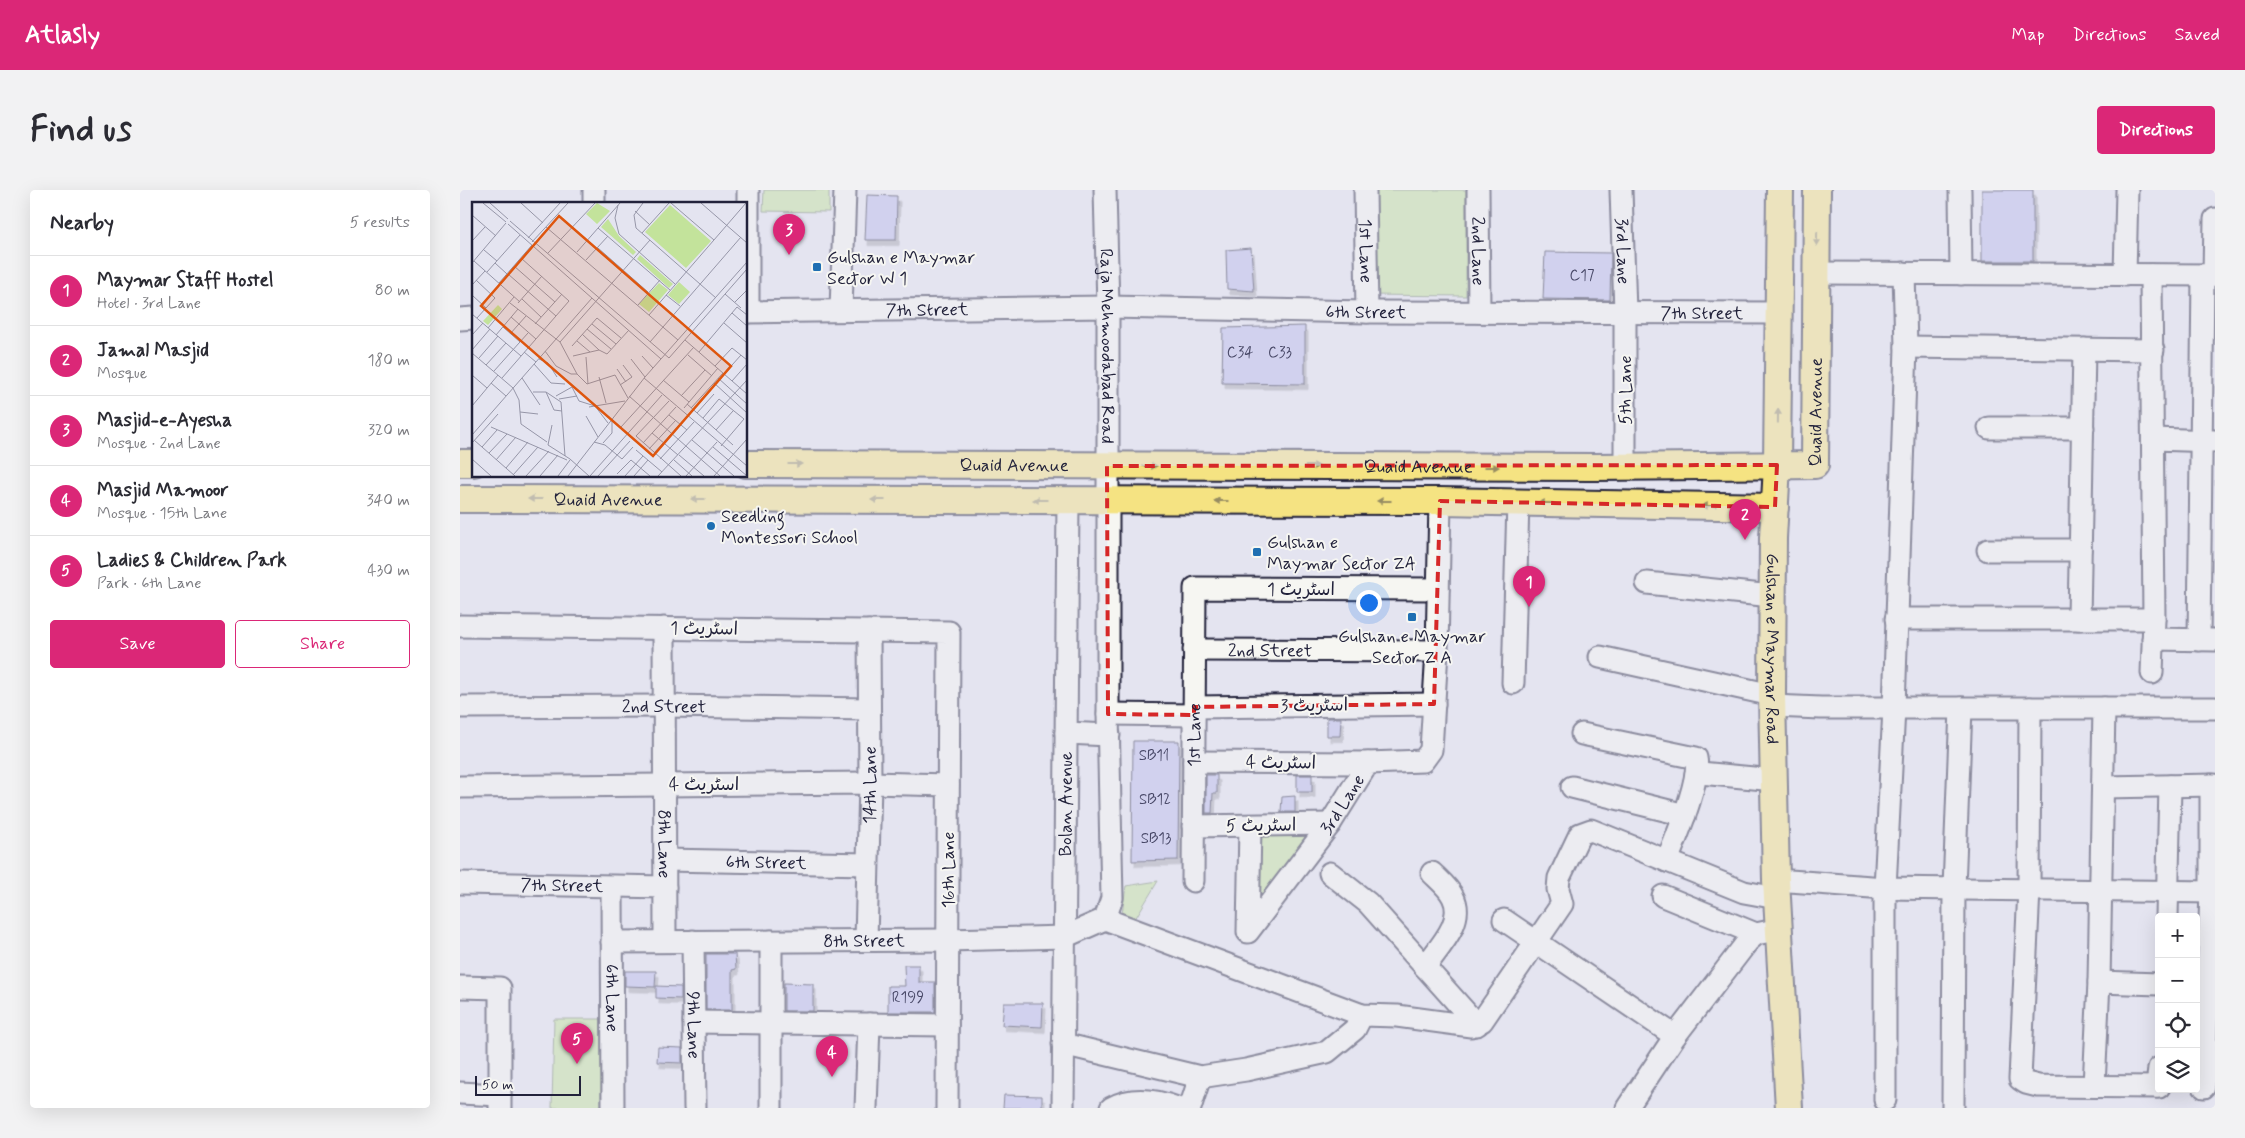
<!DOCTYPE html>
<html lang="en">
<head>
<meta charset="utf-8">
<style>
  :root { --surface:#fff; --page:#f2f2f3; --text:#2b2b33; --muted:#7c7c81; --line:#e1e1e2; --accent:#db2777 }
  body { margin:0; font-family:Mynerve,"Playpen Sans Arabic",sans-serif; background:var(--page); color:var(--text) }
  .controls { position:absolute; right:15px; bottom:15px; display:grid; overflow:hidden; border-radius:5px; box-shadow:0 5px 20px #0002 }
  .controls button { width:45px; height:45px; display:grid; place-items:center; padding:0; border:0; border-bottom:1px solid var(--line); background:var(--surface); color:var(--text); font:25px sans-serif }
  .scale { position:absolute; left:15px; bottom:12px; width:106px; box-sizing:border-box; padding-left:5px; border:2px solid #22223b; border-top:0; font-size:14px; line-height:18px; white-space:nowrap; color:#22223b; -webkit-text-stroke:4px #f6f6f2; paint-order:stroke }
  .you { position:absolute; left:908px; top:412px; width:18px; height:18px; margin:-12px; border:4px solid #fff; border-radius:50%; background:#1a73e8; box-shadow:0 0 0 8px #1a73e833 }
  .badge { display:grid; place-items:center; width:32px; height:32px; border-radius:50%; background:var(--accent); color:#fff; font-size:16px; font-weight:700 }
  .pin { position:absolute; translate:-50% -41px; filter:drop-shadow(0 1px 2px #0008) }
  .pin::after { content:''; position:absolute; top:26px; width:18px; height:15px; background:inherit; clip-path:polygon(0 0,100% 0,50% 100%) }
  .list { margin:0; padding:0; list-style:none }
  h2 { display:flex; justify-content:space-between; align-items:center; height:65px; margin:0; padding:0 20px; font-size:21px }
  h2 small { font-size:16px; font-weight:400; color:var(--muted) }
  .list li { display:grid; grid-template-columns:32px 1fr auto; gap:15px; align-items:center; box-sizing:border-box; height:70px; padding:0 20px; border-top:1px solid var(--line) }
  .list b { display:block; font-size:19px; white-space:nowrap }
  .list p { margin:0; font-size:16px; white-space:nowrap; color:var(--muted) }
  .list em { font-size:16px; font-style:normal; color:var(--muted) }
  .actions { display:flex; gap:10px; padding:15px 20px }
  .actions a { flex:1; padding:11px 0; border:1px solid var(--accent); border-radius:5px; text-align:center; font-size:18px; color:var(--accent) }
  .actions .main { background:var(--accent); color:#fff }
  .icon { flex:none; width:28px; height:28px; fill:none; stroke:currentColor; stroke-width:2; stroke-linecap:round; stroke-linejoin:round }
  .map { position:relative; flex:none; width:1755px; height:918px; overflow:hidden; border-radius:5px }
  header { display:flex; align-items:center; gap:30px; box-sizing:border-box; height:70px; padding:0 25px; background:var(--accent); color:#fff }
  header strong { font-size:24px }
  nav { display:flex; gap:28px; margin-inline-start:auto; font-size:18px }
  .intro { display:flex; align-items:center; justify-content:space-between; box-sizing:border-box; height:120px; padding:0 30px }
  h1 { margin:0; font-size:35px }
  .button { padding:12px 22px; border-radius:5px; background:var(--accent); color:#fff; font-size:18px; font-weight:700 }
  main { display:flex; gap:30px; padding:0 30px }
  aside { flex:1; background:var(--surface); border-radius:5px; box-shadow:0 5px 20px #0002 }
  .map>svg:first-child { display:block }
</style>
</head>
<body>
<header>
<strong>Atlasly</strong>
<nav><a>Map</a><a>Directions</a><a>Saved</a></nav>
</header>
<div class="intro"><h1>Find us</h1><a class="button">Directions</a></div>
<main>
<aside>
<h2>Nearby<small>5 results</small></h2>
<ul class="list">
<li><span class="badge">1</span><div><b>Maymar Staff Hostel</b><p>Hotel · 3rd Lane</p></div><em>80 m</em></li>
<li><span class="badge">2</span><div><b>Jamal Masjid</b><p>Mosque</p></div><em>180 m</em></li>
<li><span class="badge">3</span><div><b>Masjid-e-Ayesha</b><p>Mosque · 2nd Lane</p></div><em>320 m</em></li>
<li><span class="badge">4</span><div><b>Masjid Mamoor</b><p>Mosque · 15th Lane</p></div><em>340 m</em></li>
<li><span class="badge">5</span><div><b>Ladies &amp; Children Park</b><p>Park · 6th Lane</p></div><em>430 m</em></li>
</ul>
<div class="actions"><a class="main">Save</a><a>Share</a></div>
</aside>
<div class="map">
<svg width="1755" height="918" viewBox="0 0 1755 918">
  <defs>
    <filter id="shadow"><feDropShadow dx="3" dy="5.5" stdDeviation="0" flood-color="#0004"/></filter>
  </defs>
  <rect width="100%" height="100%" fill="#e4e4f0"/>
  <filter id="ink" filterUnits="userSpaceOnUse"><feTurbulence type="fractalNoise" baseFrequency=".02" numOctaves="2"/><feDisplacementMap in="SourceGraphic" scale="10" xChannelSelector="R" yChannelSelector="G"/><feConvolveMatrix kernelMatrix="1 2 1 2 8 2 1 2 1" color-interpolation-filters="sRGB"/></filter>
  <g filter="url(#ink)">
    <path fill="#c3e39b" stroke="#72826b" d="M304,0H369V22L303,21Z
      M912,0H1006V106L908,105Z
      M847,645L797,718L798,647Z
      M698,691L675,729L662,724L666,696Z
      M94,829H141V918H92Z"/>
    <path fill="#babbec" stroke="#22223b" filter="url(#shadow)" d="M1522,0H1573V71H1522Z
      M407,5L437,6L436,50H405Z
      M791,58L794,101L767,99L766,60Z
      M1085,62L1151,63L1150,110L1083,109Z
      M845,136V194L762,193L763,138Z
      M867,528H881L880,546H867Z
      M673,551H719L718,670L672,671Z
      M746,585H757V603H753L752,623H746Z
      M837,585H852V602H837Z
      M835,606V622H821L822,607Z
      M246,764H275L276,779L272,780V820H246Z
      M444,775H459V792H475V822H428V796H445Z
      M165,781H196L195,797L165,796Z
      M324,793L353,794V821H324Z
      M196,796L221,797V809L196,808Z
      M544,813H583L582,837L542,835Z
      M198,857L222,858V873L197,872Z
      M544,905L582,906V918H543Z"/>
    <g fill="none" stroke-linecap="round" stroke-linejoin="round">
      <defs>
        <g id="minor">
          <path d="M288,0V122"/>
          <path id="s1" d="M645,0L648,117V524L652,708L645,729"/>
          <path id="s2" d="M905,0L907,122"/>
          <path id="s3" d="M1018,0L1019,122"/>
          <path id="s4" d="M1161,0L1165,122V277"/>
          <path d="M1500,0L1501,84"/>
          <path d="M134,14V0"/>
          <path d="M1356,83L1755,85"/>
          <path d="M1665,85L1667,0"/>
          <path d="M1691,85L1694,429L1692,483"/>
          <path d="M1754,85L1755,29"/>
          <path d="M381,120L385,0"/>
          <path id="s5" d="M286,122L648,117L907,122L1319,123"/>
          <path d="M0,129L14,128"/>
          <path d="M1446,157L1693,160"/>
          <path d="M1529,238H1623"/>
          <path d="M1693,249L1755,251"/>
          <path d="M1528,360H1620"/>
          <path d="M1187,393L1312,406"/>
          <path d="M1436,429H1694"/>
          <path d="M1619,429L1624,159"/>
          <path d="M0,436L489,442L487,918"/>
          <path id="s6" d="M204,438L205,751"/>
          <path d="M1693,449L1755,450"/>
          <path d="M1739,450L1743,85"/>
          <path id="s7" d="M734,460L977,461"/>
          <path d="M1140,467L1312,505"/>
          <path d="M1053,493L1058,312"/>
          <path d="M1312,516L1361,518H1755"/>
          <path id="s8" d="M0,517L204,516L408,519"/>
          <path d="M734,517L974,514"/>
          <path d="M1570,518L1569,699L1560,889L1566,893L1578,896L1699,897"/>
          <path d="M648,524L734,525"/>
          <path d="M606,543L649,545"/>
          <path d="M1122,544L1236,568C1241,590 1216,648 1207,671"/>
          <path d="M734,572L908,573"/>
          <path d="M1236,584L1240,583L1315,590"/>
          <path d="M0,597L410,593L488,595"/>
          <path d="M1112,597L1225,625"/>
          <path d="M1643,597L1755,595"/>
          <path d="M733,636L870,634"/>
          <path id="s9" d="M790,636L788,742L870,634L908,573L963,571L971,560L977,461L980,311"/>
          <path id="s10" d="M205,670L407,674"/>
          <path d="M870,683L908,713L1017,835"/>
          <path d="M1316,690L1425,698L1755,702"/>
          <path id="s11" d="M733,691L735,398L978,399"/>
          <path id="s12" d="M0,693L205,697"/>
          <path id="s13" d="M152,698L153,918"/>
          <path d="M1203,706L1296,744"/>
          <path d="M1707,727L1710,596"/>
          <path d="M1044,730L1215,846"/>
          <path id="s14" d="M406,750L410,593L409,441"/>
          <path id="s15" d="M233,751L235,918"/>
          <path id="s16" d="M152,752L488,750L604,747L645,729L902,825L937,826L1011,836L1022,831L1102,714L1098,699L1099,688L1120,644L1131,640L1284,702L1317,708"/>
          <path d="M965,777C978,758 1006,731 993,707C989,698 979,690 972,683"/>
          <path d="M1639,792L1699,794"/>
          <path d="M0,797L40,798V918"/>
          <path d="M234,832L487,835"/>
          <path d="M603,854L740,887L786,880L867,862L895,839L902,825"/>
          <path d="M1634,896L1639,792L1644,518"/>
          <path d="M1697,897L1699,878"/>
          <path d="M1744,897L1751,702V595"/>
          <path d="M0,903L40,905"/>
          <path d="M1425,910V698L1434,518L1446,157L1444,83"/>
          <path d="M311,918V751"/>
          <path d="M406,918L409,834"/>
          <path id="s17" d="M603,918L608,310"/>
          <path d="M651,918C672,906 696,910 717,918"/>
          <path d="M730,918L740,887"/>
          <path d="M1167,918L1215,846L1288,751L1296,744L1320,739"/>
          <path d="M1493,918L1494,698L1501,518"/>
        </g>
        <g id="major">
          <path id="s18" d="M1320,0L1317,275L1313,348L1312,505L1316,690L1329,918"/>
          <path d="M0,273H14"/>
          <path id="s19" d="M286,274L1135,277L1355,275L1357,0"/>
          <path id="s20" d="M0,309L980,311L1315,317"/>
        </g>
      </defs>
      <use href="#minor" stroke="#22223b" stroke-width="25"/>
      <use href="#major" stroke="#22223b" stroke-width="30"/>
      <use href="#minor" stroke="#f6f6f2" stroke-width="21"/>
      <use href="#major" stroke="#f5e382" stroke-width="26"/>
    </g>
    <defs><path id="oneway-solid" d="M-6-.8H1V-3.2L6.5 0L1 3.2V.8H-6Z" transform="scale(1.25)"/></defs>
    <g fill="#968c62">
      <use href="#oneway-solid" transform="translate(1357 49) rotate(91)"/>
      <use href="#oneway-solid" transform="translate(1318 226) rotate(-89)"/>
      <use href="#oneway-solid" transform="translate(335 274)"/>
      <use href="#oneway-solid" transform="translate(690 276)"/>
      <use href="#oneway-solid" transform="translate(852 276)"/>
      <use href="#oneway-solid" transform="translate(1032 277)"/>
      <use href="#oneway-solid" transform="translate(75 309) rotate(-180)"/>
      <use href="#oneway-solid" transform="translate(238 309) rotate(-180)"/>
      <use href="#oneway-solid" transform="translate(418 310) rotate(-180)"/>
      <use href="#oneway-solid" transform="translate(580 310) rotate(-180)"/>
      <use href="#oneway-solid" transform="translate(761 311) rotate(180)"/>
      <use href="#oneway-solid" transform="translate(924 311) rotate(180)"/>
      <use href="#oneway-solid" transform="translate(1086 313) rotate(-179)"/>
      <use href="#oneway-solid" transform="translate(1249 316) rotate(-179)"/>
    </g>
  </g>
  <path d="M0 0H1755V918H0ZM1317,275L1315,317L980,311L974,514L734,517V525L648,524L647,276Z" fill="#e4e4f0" fill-opacity=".55" fill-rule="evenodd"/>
  <path fill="none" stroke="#d62828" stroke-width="4" stroke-dasharray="10 6" stroke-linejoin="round" d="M1317,275L1315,317L980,311L974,514L734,517V525L648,524L647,276Z"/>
  <g fill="#1f6fb2" stroke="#f6f6f2" stroke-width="2">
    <rect x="352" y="72" width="10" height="10" rx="2.5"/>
    <circle cx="251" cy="336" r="5"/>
    <rect x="792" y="357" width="10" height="10" rx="2.5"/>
    <rect x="947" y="422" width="10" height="10" rx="2.5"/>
  </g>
  <g text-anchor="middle" stroke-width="4" stroke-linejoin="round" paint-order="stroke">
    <g font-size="15" fill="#484867">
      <text x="1122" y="90">C17</text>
      <text x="780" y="167">C34</text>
      <text x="820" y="167">C33</text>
      <text x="694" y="570">SB11</text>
      <text x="695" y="614">SB12</text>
      <text x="696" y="653">SB13</text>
      <text x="448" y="812">R199</text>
    </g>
    <g font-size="18" fill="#22223b" stroke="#f6f6f2">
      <text dy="6" stroke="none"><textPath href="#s2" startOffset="61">1st Lane</textPath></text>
      <text dy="6" stroke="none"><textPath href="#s3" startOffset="61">2nd Lane</textPath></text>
      <text dy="6" stroke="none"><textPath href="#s4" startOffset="61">3rd Lane</textPath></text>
      <text dy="6" stroke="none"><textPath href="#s5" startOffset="181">7th Street</textPath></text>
      <text dy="6" stroke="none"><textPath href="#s5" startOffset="620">6th Street</textPath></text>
      <text dy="6" stroke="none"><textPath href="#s5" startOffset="956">7th Street</textPath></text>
      <text dy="6" stroke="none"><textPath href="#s1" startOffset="156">Raja Mehmoodabad Road</textPath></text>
      <text transform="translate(1165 200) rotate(-90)" y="6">5th Lane</text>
      <text dy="6" stroke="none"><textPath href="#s19" startOffset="1122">Quaid Avenue</textPath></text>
      <text dy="6" stroke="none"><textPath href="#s19" startOffset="268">Quaid Avenue</textPath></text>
      <text dy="6" stroke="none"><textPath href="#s19" startOffset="672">Quaid Avenue</textPath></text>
      <text dy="6" stroke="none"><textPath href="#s20" startOffset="148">Quaid Avenue</textPath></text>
      <text x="841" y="405">اسٹریٹ 1</text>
      <text transform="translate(244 438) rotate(1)" y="6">اسٹریٹ 1</text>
      <text dy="6" stroke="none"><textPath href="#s18" startOffset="459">Gulshan e Maymar Road</textPath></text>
      <text dy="6" stroke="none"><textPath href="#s7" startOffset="76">2nd Street</textPath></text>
      <text transform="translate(854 515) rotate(-1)" y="6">اسٹریٹ 3</text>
      <text dy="6" stroke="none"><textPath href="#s8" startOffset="204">2nd Street</textPath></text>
      <text dy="6" stroke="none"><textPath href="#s11" startOffset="146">1st Lane</textPath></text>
      <text transform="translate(821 572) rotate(1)" y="6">اسٹریٹ 4</text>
      <text x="244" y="600">اسٹریٹ 4</text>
      <text dy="6" stroke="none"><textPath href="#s14" startOffset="155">14th Lane</textPath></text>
      <text dy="6" stroke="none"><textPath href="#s9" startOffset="265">3rd Lane</textPath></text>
      <text dy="6" stroke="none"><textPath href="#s17" startOffset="304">Bolan Avenue</textPath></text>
      <text transform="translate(801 635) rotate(-1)" y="6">اسٹریٹ 5</text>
      <text dy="6" stroke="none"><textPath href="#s6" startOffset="216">8th Lane</textPath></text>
      <text dy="6" stroke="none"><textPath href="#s10" startOffset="101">6th Street</textPath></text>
      <text transform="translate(488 680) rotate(-90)" y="6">16th Lane</text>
      <text dy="6" stroke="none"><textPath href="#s12" startOffset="102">7th Street</textPath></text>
      <text dy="6" stroke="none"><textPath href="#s16" startOffset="252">8th Street</textPath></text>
      <text dy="6" stroke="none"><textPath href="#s13" startOffset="110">6th Lane</textPath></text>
      <text dy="6" stroke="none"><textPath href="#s15" startOffset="84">9th Lane</textPath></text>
    </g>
    <g font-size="18" fill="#22223b" stroke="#f6f6f2" text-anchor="start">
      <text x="367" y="73">Gulshan e Maymar<tspan x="367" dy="21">Sector W 1</tspan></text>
      <text x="261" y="332">Seedling<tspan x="261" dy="21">Montessori School</tspan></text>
      <text x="807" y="358">Gulshan e<tspan x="807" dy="21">Maymar Sector ZA</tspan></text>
      <text x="952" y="452" text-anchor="middle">Gulshan e Maymar<tspan x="952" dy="21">Sector Z A</tspan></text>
    </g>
  </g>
  <g transform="translate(12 12)">
    <rect width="275" height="275" fill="#e4e4f0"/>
    <path d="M125,1L138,9L125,22L114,12ZM198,3L239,39L214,66L173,30ZM136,17L147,34L164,50L161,53L129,25ZM168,53L201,82L197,86L165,57ZM207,80L218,90L207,102L196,93ZM187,81L196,88L177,110L167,102ZM26,103L30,107L16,123L11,119Z" fill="#c3e39b"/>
    <path fill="none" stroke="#9696a8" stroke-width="1" d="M11,1L34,20M18,1L36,17M49,1L71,21M171,1L162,13L164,26L244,96M199,1L242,38M229,1L275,41M146,3L143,16L147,32L203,82M163,9L178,23M0,13L24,34M38,19L197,156L275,67M36,22L189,157M74,25L206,138M126,26L198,88M170,31L197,1M56,36L88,1M0,39L13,25M60,40L96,1M126,46L176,90M12,48L25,59M105,50L148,1M76,51L123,1M114,58L136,34M2,59L48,100M0,61L34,21M23,61L35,72M42,64L83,100M15,70L48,33M36,72L84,114M4,78L23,96L5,116M27,81L60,43M0,83L13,69M253,92L269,106M0,93L14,106M194,93L208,104M50,97L69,115M263,100L275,88M38,101L88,140L105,172L115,182L143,173L156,196M46,101L70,74M166,103L188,78M260,111L275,124M0,112L49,154M177,113L274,1M39,115L64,137M252,121L275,141M63,122L90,92M120,122L144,142M31,125L48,140M16,126L42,95M115,127L139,147M38,132L54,114M110,132L127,148M0,133L11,121M24,133L46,107M213,138L275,192M105,139L118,150M88,140L178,38M178,140L269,35M100,144L125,116L149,136M0,148L18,127M73,149L84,164L99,172H105M52,150L64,160M227,150L265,105L275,113M0,151L41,186L47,198L49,222L75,240M216,153L240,174M101,154L127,148L135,152L157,128M170,154L181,166M114,155L116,182M7,156L26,134M67,157L76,161L85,175M159,157L173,175M62,162L79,181L93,182M14,163L34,141M243,164L260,146L275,158M145,167L154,180M22,169L56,131M252,172L269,153M0,173L15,186M127,175L134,201M30,176L97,99L49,56M50,176L68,203M172,176L275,264M246,176L275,202M191,178L217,200M260,179L275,162M19,181L34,194M242,181L275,211M148,183L160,175L151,163M61,190H74L82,208L90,209M74,190L89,200L93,254M84,194L100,185L107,199L123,204L136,221M157,194L248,274M209,194L233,168M87,197L105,194M197,199L164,234L209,274M215,202L261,243M0,204L26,173M117,205L153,199M212,206L246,166M219,206L251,171M48,210L66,212M225,211L242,192M197,213L215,228M114,214L126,235M231,216L247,197L272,217L249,244M80,223L76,243L98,257L117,274M19,225L95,258M149,225L222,145M244,228L261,209M180,231L206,253M0,233L120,96M2,238L43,274M220,238L262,274M122,240L133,243L150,257L161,245M0,241L26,212M131,241L140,231V217M171,241L204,205M10,245L25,228M241,245L275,274M177,247L204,218M164,248L190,270M17,251L35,232M182,251L208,222M207,253L232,274M0,257L19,274M188,257L222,220M24,258L44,235M202,258L220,274M34,266L56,240M145,272L159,258L178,274M41,273L66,245M54,274L77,249M68,274L86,253M86,274L98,258M96,274L173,175L275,60M118,274L190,193M126,274L158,239M153,274L171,254M162,274L176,258M186,274L275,178M214,274L245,240M242,274L275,237"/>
    <path fill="#de560e" fill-opacity="0.15" stroke="#de560e" stroke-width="2.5" d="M87,14L259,164L181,254L9,104Z"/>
    <rect width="275" height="275" fill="none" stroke="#22223b" stroke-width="2.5"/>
  </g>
</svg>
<div class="controls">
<button>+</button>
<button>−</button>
<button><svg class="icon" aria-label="locate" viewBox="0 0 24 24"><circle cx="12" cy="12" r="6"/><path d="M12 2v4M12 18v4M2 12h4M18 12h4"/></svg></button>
<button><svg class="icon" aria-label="layers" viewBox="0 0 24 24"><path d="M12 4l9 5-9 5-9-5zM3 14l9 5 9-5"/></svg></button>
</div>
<div class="scale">50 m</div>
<div class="you"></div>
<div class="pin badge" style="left:1069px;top:417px">1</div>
<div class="pin badge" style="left:1285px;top:350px">2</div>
<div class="pin badge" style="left:329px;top:65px">3</div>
<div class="pin badge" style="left:372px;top:887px">4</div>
<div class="pin badge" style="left:117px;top:874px">5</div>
</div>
</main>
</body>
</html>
